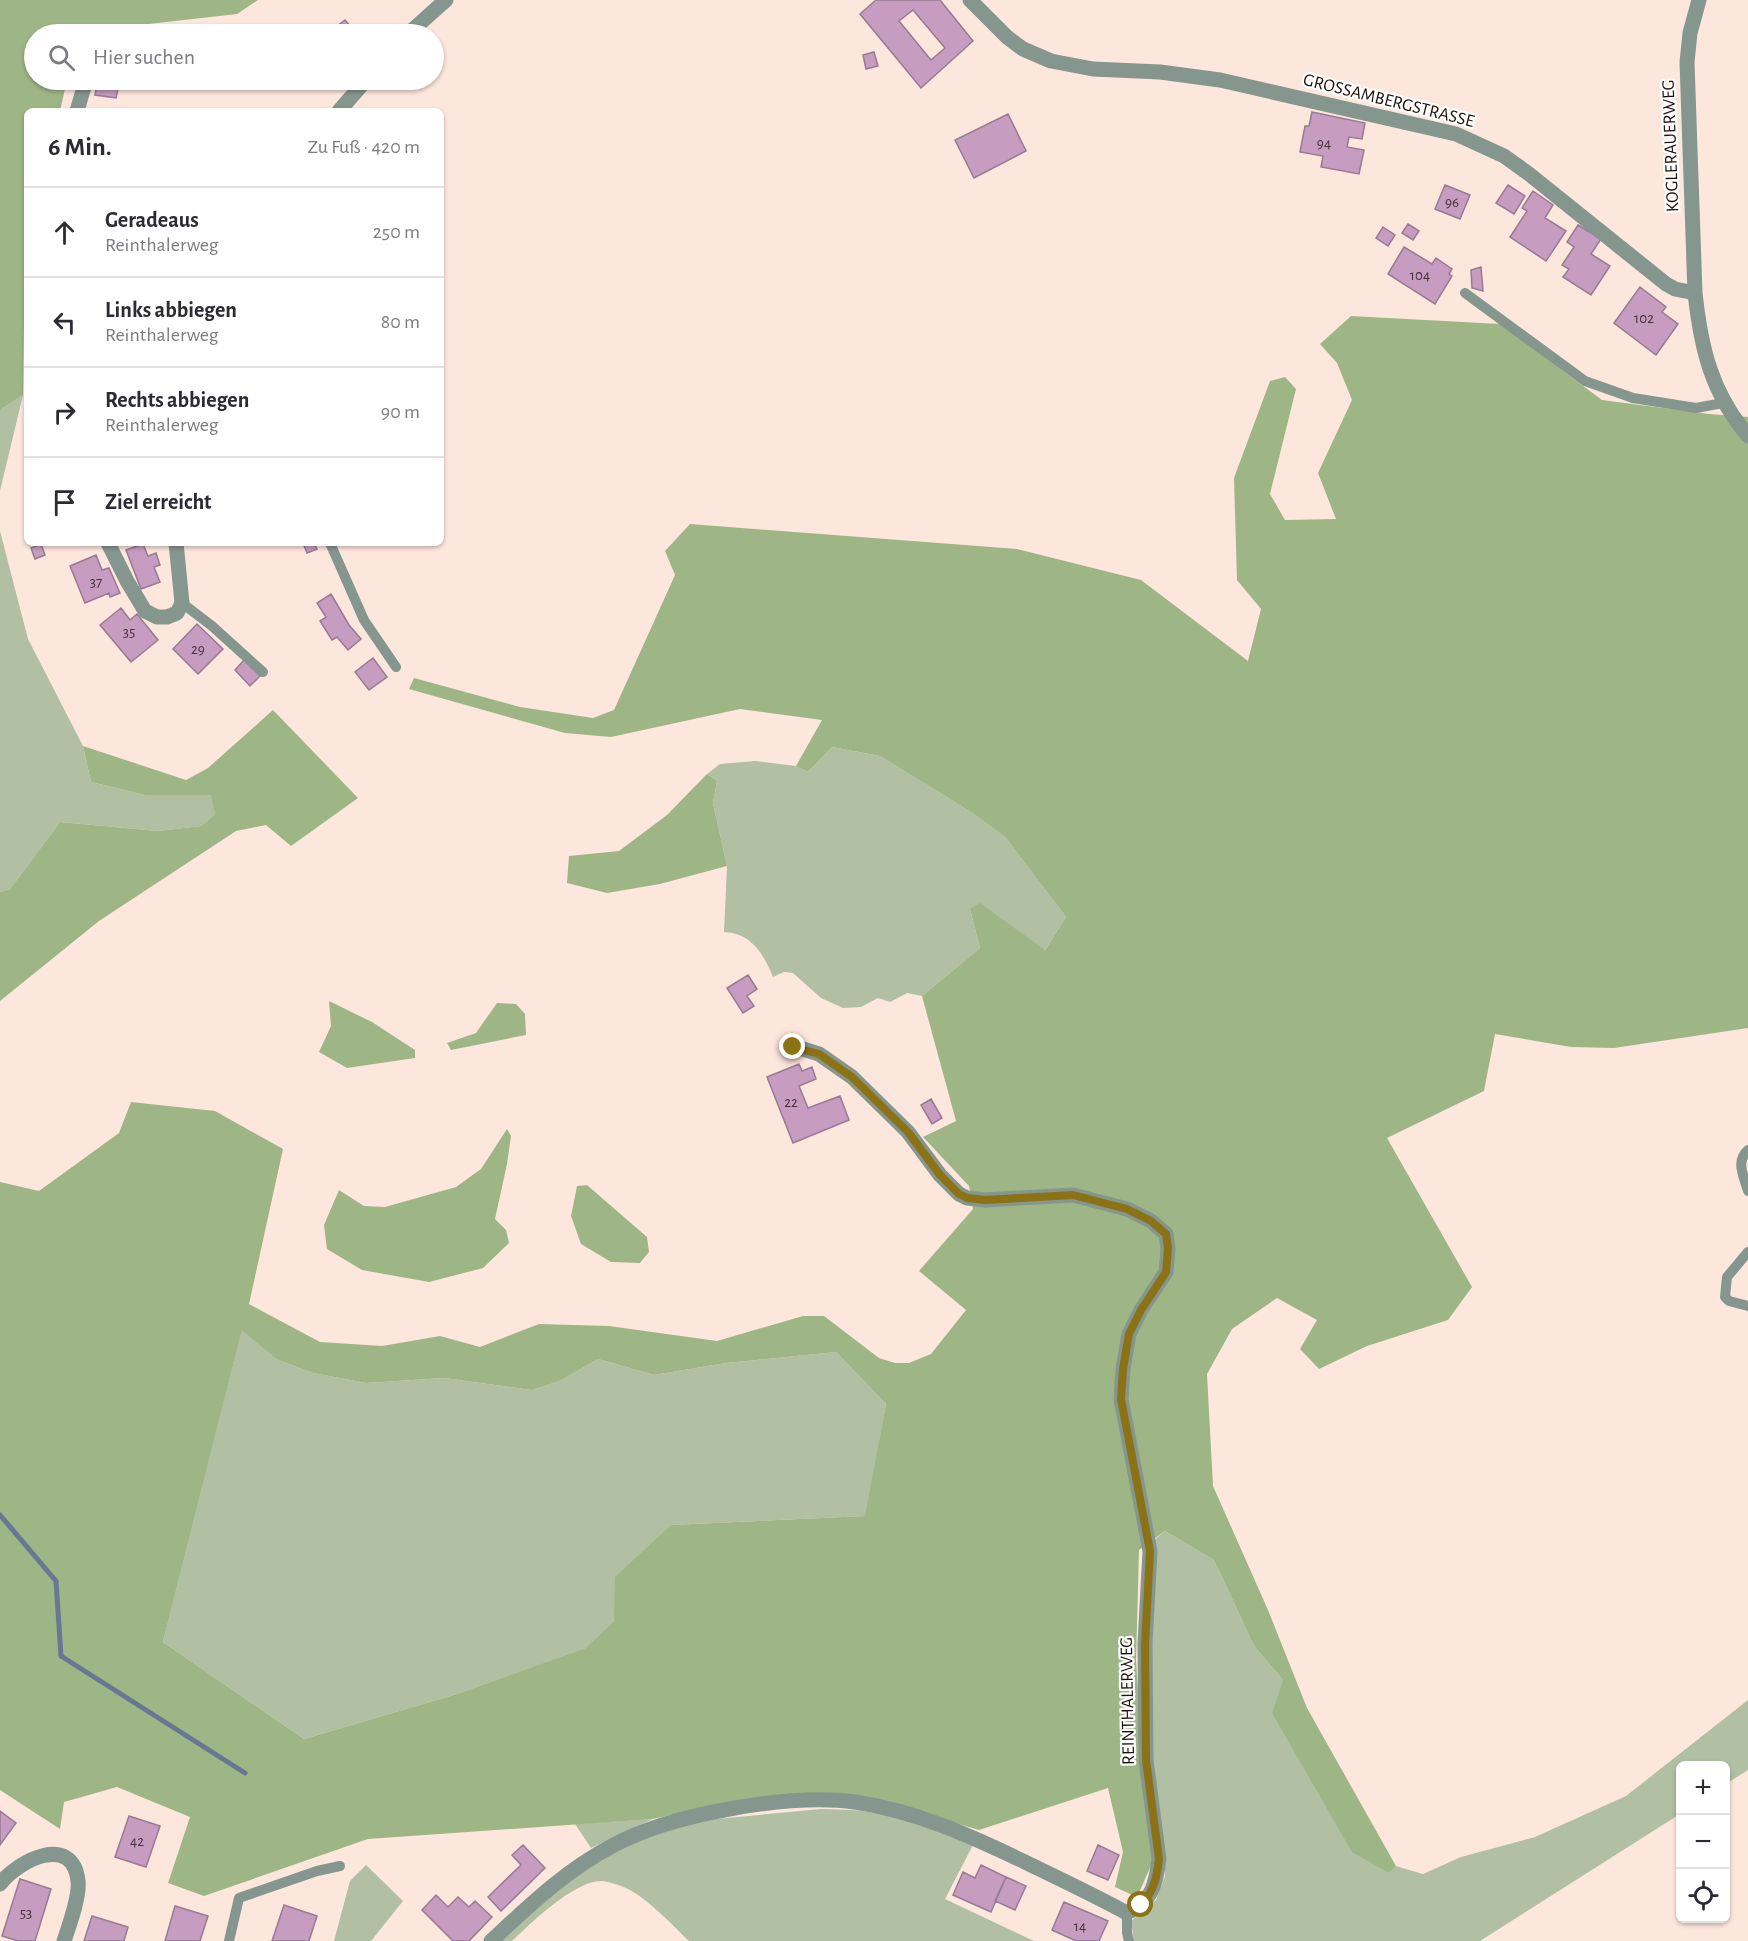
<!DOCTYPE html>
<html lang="de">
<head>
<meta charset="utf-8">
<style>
  :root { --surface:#fff; --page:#f2f2f3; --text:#2b2b33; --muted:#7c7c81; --line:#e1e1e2 }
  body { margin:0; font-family:"Alegreya Sans",sans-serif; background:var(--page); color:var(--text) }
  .controls { position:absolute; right:18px; bottom:18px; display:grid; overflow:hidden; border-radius:9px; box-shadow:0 2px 4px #0004 }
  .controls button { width:54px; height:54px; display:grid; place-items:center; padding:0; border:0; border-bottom:2px solid var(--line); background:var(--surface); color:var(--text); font:30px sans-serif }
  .stop { position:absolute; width:18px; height:18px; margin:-14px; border:4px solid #8b7214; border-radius:50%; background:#fff }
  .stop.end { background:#8b7214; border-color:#fff; box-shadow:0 2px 6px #0008 }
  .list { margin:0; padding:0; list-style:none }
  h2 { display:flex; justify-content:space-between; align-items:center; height:78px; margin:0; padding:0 24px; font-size:26px }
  h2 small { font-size:20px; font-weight:400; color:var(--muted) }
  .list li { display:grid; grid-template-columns:39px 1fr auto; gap:18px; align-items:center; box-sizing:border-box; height:90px; padding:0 24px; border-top:2px solid var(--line) }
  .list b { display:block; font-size:22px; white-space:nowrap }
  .list p { margin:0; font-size:20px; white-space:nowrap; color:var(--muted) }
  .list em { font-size:20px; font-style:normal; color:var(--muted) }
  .icon { flex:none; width:33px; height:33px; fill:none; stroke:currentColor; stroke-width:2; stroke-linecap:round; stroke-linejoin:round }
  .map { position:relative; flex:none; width:1748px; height:1941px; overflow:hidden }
  .search { position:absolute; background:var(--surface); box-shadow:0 2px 4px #0004; left:24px; top:24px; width:420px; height:66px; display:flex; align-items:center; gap:15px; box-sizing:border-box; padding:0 21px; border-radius:33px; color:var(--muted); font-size:22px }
  .panel { position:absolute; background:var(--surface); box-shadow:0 2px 4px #0004; left:24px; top:108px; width:420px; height:438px; border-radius:9px }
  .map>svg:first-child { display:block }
</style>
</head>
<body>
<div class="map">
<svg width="1748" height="1941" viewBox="0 0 1748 1941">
  <rect width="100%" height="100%" fill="#fde6dc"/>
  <path fill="#b1c0a3" d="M23,395L0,491V410Z
    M0,531L28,639L83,746L91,782L145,795H212L215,814L201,826L158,831L60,822L10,889L0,892Z
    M832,747L880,756L974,814L1006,838L1066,917L1045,950L970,909L980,948L922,996L907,993L890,1002L878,998L861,1007L843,1008L821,998L793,973L784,972L773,977C764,954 751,933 724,932L727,866L713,803L717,781L707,774L720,764L755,761L796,766L808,772Z
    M242,1329L276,1359L313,1373L366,1383L444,1378L532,1390L560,1381L598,1359L654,1375L726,1363L836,1352L886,1404L866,1516L671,1525L614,1621L587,1648L457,1694L304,1739L163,1642Z
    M1165,1531L1214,1560L1254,1646L1283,1680L1388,1873L1396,1866L1423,1874L1461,1857L1535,1837L1626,1796L1748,1700V1770L1726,1784V1766H1680V1814L1480,1941H1134L1131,1921L1156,1900L1165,1876V1859L1151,1760L1153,1541Z
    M821,1809L854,1810L890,1815L974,1843L945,1899L1034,1941H689C671,1924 644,1894 621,1886C616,1884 609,1882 603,1881C576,1879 531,1923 512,1941H499L557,1889L616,1849L695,1821Z
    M653,1819L591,1848L575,1824Z
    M366,1865L403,1901L371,1941H334L350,1881Z"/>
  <path fill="#9eb686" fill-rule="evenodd" d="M0,0H258L237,14L77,32L76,34H34V80H67L60,111H27V321H24L23,395L0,410Z
    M1351,316L1500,324L1602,400L1709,414L1748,417V1028L1614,1048L1571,1047L1495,1034L1484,1091L1387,1138L1472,1287L1448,1320L1367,1346L1319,1369L1300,1349L1317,1320L1277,1298L1232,1329L1207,1374L1213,1486L1268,1610L1307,1708L1396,1866L1389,1873L1352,1852L1272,1713L1283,1680L1254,1646L1214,1560L1165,1531L1139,1550L1136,1661L1139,1704L1154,1859L1137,1897L1115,1887L1123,1852L1108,1788L979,1830L889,1803L688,1811L653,1819L368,1839L204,1896L168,1883L190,1817L117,1787L64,1802L60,1829L0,1790V1182L39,1191L119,1133L131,1102L215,1111L283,1149L249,1304L320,1342L382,1346L440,1336L480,1347L539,1324L609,1326L717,1341L803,1316H824L879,1358L895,1363H909L931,1354L966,1310L919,1271L973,1209L969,1186L923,1137L956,1121L922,996L980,948L970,909L980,903L1045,950L1066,917L1006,838L974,814L880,756L832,747L808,772L796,766L822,720L740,709L611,737L565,733L409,689L414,678L520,707L593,718L614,710L675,575L665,551L690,524L1017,549L1141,580L1248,661L1261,609L1237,580L1234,478L1270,381L1285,377L1296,389L1270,494L1285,520L1336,519L1318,473L1352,400L1337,363L1320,344ZM242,1330L276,1359L313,1373L366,1383L444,1378L532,1390L560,1381L598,1359L654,1375L726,1363L836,1352L886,1404L865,1516L671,1525L615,1577L614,1621L586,1648L457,1694L304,1739L163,1642Z
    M273,710L358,798L291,846L266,825L236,831L99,921L0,1001V892L10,889L60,822L158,831L201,826L215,814L211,795H145L91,782L83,746L186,780L208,768Z
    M707,774L717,781L713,803L727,866L660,884L607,893L567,883L569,856L619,851L667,815Z
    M329,1001L372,1022L415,1050V1058L347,1068L319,1052L331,1026Z
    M497,1003L516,1004L525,1014L526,1035L451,1050L447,1043L476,1033Z
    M507,1129L511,1136L507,1164L495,1219L506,1230L509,1243L483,1268L429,1282L362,1270L327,1249L324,1225L339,1190L364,1206L385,1207L456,1187L481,1169Z
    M587,1185L647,1237L649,1252L640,1263L611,1262L581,1244L571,1216L577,1186Z"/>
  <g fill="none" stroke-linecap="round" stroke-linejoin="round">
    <path stroke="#697694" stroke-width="5" d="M0,1515L56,1581L61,1656L245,1773"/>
  </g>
  <path fill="#c69cc1" stroke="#977b93" stroke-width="1.5" fill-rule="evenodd" d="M876,0H940L973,41L921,88L860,14ZM913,10L945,48L931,60L899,21Z
    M345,20L357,34H327Z
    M874,52L878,66L866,69L863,55Z
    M98,80H120L116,98L95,95Z
    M1312,112L1365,123L1362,139L1349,137L1347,147L1364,150L1359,174L1321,167L1323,156L1300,152L1305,126H1309Z
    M1008,114L1026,151L974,178L955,140Z
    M1445,185L1470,195L1460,219L1435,209Z
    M1508,185L1525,196L1514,214L1496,203Z
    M1533,191L1553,205L1545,218L1566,231L1546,261L1510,237L1527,211L1522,208Z
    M1408,224L1419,231L1413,240L1402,233Z
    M1578,225L1601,239L1591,254L1610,266L1591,295L1563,277L1569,269L1562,265L1574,247L1567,242Z
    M1383,227L1395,235L1388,246L1376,238Z
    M1404,247L1432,264L1436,258L1452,269L1449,274L1452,276L1435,304L1388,274Z
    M1481,267L1483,291L1472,288L1471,270Z
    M1640,287L1666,307L1662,312L1678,324L1656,355L1614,323Z
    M303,543H314L317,549L307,553Z
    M41,544L45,555L35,559L31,548Z
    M143,544L148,556L156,553L160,565L154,567L160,582L141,589L126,550Z
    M96,555L102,570L109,568L120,593L110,597L109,593L85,603L70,566Z
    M331,594L349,625L361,639L348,650L337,637L332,640L320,621L326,617L317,603Z
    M121,608L130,620L137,614L158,640L131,662L100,625Z
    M197,624L223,649L198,674L173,649Z
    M373,658L387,677L369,690L355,672Z
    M244,660L260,676L250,686L235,670Z
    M748,975L757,989L747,996L754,1006L743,1013L727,988Z
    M799,1064L802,1071L812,1067L816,1079L799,1086L808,1108L840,1096L849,1120L793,1143L767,1077Z
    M931,1099L942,1118L932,1124L921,1105Z
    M0,1811L16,1823L0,1845Z
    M129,1816L160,1826L146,1867L115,1857Z
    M523,1845L545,1868L501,1911L488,1897L521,1865L512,1855Z
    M1098,1845L1119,1855L1108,1880L1087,1871Z
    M981,1865L1006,1877L991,1912L953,1895L963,1872L975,1878Z
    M1006,1877L1026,1886L1015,1910L995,1901Z
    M20,1879L51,1889L35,1941H18L2,1936Z
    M436,1895L448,1907L458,1897L469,1907L475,1901L492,1917L469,1941H453L422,1910Z
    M1064,1902L1108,1921L1099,1941H1076L1052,1930Z
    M284,1905L317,1916L309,1941H272Z
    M175,1906L208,1916L200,1941H165Z
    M92,1916L128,1927L124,1941H84Z"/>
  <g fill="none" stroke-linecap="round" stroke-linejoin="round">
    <path stroke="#85968f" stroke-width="10" d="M1465,293L1585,381L1633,398L1696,408L1723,403
      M330,543L364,620L396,667
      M182,603L212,626L263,672
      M1748,1150C1735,1161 1744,1177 1748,1191
      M1748,1252L1727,1277L1725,1297L1729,1301L1748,1306
      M1127,1913V1933L1129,1941
      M229,1941L239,1898L317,1871L340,1866"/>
    <path stroke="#85968f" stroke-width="15" d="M970,0L1007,37L1023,49L1051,61L1093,69L1160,72L1220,80L1456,134L1504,156L1529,174L1666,284L1675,289L1695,293
      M1699,0L1690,33L1687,62L1695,293C1701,348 1711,392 1748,436
      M408,34L446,0
      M77,111L86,80
      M339,111L366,80
      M108,543L127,581L145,611L157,617H167L177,613L182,603L176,543
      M0,1884C18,1860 73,1833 78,1881C80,1896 69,1926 64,1941
      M491,1941C529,1906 566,1870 612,1846C647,1827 686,1817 724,1810C766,1802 812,1796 855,1802C916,1811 971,1836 1025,1862C1060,1879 1094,1895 1127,1913C1152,1902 1156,1884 1159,1859L1146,1760L1145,1644L1150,1551L1121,1399L1123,1369L1129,1334L1141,1310L1166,1272L1168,1249L1166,1234L1151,1221L1127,1209L1073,1195L985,1200L967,1198L959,1194L940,1175L908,1132L852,1077L819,1054L793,1046"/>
  </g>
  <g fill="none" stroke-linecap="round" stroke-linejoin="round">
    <path stroke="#8b7214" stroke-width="8" d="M793,1047L819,1054L852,1077L908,1132L940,1175L959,1194L967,1198L985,1200L1073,1195L1127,1209L1151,1221L1166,1234L1168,1249L1166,1272L1141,1310L1129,1334L1123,1369L1121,1399L1150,1551L1145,1644L1146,1760L1159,1859C1157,1876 1154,1892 1141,1905"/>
  </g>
  <g text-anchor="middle" stroke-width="4.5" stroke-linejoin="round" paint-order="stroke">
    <g font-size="15" fill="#473338">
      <text x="1324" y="148">94</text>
      <text x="1452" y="207">96</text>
      <text x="1420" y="280">104</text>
      <text x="1644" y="323">102</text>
      <text x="96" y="587">37</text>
      <text x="129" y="637">35</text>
      <text x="198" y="654">29</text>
      <text x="791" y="1107">22</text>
      <text x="137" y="1846">42</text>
      <text x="26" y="1918">53</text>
      <text x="1080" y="1931">14</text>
    </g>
    <g font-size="18" fill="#1d100b" stroke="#fff">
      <text transform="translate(1389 100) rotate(14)" y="6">GROSSAMBERGSTRASSE</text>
      <text transform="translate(1670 146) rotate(-92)" y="6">KOGLERAUERWEG</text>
      <text transform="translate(1127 1701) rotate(-91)" y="6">REINTHALERWEG</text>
    </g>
  </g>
</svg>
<div class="controls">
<button>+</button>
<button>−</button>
<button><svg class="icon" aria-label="locate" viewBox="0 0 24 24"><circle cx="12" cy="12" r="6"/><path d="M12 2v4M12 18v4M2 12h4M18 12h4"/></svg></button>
</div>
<div class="stop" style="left:1141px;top:1905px"></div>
<div class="stop end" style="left:793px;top:1047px"></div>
<div class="search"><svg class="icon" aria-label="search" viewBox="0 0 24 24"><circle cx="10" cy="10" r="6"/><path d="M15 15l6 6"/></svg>Hier suchen</div>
<section class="panel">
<h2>6 Min.<small>Zu Fuß · 420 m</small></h2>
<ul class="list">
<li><svg class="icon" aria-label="ahead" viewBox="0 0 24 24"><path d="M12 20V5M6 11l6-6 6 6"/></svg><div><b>Geradeaus</b><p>Reinthalerweg</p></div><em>250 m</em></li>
<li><svg class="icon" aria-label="left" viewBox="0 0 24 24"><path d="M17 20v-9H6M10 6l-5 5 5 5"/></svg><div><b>Links abbiegen</b><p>Reinthalerweg</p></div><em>80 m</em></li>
<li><svg class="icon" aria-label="right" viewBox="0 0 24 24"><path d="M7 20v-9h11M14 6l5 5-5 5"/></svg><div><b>Rechts abbiegen</b><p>Reinthalerweg</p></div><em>90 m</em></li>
<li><svg class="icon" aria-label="arrive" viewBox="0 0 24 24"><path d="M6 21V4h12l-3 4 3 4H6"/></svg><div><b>Ziel erreicht</b></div></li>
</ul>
</section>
</div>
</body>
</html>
